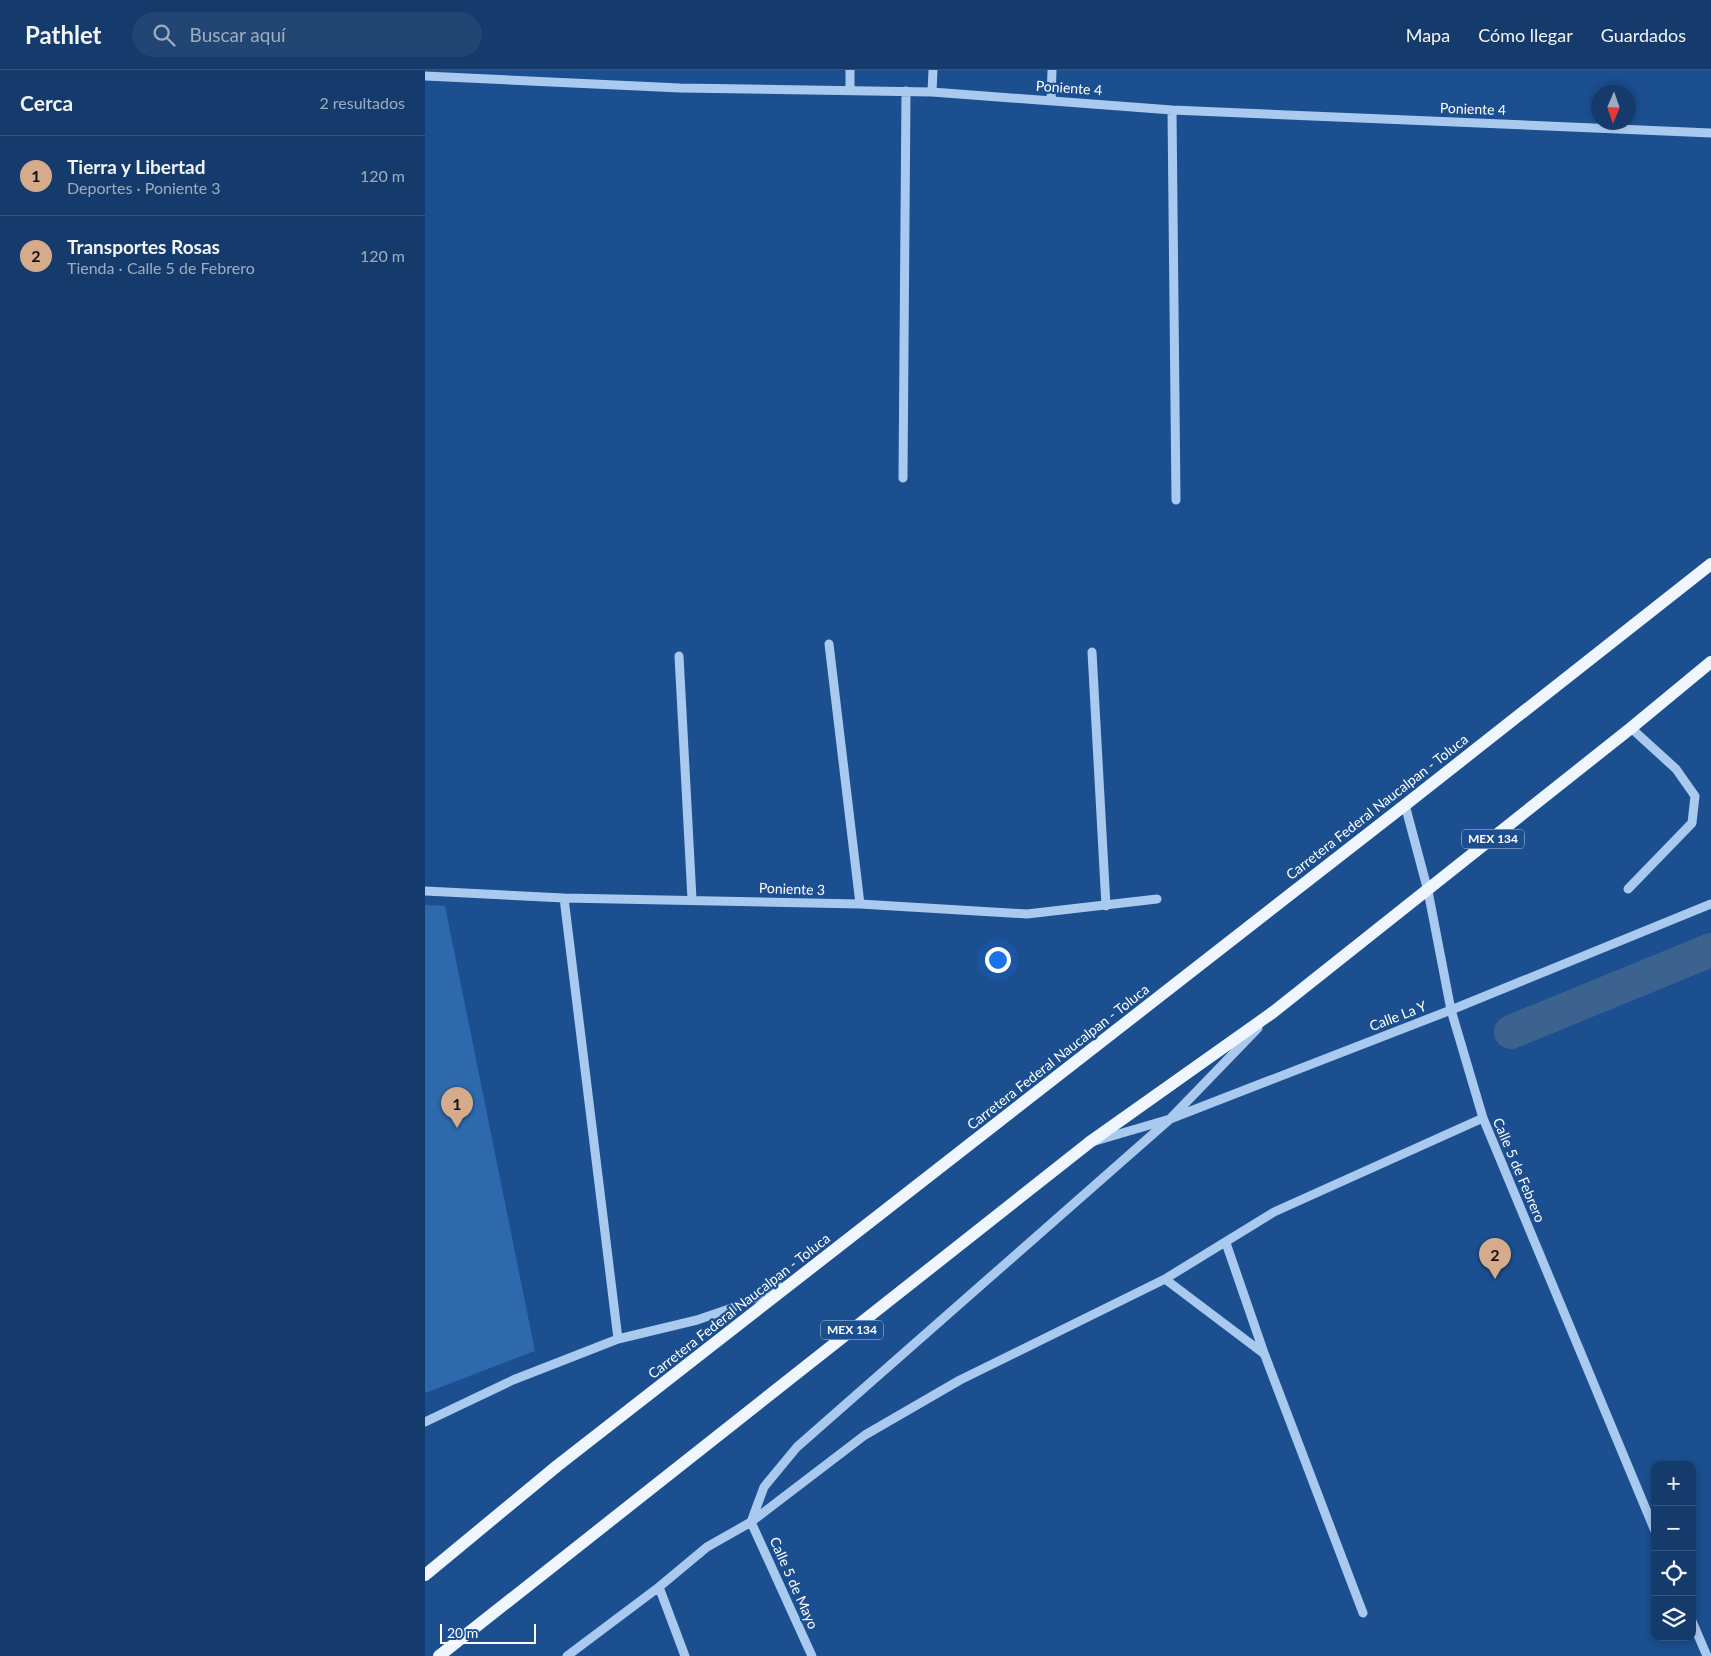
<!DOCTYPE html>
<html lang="es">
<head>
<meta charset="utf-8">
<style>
  :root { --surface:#143b6b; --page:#214673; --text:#f1f3f6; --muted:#9dadc1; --line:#33557e; --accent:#d6ab8b }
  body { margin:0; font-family:Lato,sans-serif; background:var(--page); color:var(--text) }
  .controls { position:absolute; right:15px; bottom:15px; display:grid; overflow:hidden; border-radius:10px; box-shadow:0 2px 8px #0003 }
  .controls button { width:45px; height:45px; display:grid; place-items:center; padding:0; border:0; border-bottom:1px solid var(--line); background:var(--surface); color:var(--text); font:25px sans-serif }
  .compass { position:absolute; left:1166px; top:15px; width:45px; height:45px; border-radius:50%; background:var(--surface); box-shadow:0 2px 8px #0003; rotate:182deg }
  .scale { position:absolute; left:15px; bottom:12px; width:96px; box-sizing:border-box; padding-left:5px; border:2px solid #fff; border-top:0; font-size:14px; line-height:18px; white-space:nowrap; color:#fff; -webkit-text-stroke:4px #1b4f8f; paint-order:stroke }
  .you { position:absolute; left:572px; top:889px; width:18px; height:18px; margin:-12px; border:4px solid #fff; border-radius:50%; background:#1a73e8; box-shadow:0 0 0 8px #1a73e833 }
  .badge { display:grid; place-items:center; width:32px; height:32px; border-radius:50%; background:var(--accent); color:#111; font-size:16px; font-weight:700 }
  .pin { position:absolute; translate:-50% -41px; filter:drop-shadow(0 1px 2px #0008) }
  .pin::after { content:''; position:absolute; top:26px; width:18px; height:15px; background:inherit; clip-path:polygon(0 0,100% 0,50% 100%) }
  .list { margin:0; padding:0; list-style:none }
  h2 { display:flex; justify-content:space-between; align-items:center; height:65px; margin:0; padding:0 20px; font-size:21px }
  h2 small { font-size:16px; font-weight:400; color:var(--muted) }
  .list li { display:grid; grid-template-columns:32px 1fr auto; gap:15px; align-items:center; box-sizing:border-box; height:80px; padding:0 20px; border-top:1px solid var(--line) }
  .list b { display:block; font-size:19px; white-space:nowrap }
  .list p { margin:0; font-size:16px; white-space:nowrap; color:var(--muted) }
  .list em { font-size:16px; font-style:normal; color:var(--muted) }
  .icon { flex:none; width:28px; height:28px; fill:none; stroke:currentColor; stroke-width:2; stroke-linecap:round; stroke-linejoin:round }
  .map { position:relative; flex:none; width:1286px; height:1586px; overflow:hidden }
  header { display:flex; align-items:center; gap:30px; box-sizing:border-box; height:70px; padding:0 25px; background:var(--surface); border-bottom:1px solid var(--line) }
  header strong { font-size:24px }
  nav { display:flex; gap:28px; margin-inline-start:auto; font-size:18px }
  .search { width:350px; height:45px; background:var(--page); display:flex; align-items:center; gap:12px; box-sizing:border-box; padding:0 18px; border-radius:28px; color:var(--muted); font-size:19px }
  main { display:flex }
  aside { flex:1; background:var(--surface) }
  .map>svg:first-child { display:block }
</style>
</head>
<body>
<header>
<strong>Pathlet</strong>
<div class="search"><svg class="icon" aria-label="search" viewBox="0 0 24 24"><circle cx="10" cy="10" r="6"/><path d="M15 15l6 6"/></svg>Buscar aquí</div>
<nav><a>Mapa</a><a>Cómo llegar</a><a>Guardados</a></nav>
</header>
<main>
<aside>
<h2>Cerca<small>2 resultados</small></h2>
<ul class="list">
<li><span class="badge">1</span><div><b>Tierra y Libertad</b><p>Deportes · Poniente 3</p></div><em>120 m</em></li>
<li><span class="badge">2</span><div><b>Transportes Rosas</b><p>Tienda · Calle 5 de Febrero</p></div><em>120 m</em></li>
</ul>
</aside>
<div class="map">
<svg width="1286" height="1586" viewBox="0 0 1286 1586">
  <rect width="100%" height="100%" fill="#1b4f8f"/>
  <path fill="#2e69ad" d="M0,835L20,836L110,1281L0,1323Z"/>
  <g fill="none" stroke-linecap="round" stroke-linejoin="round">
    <path stroke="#3c6290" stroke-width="34" d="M1086,962L1286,880"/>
    <path stroke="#a9c9ee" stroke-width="9" d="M425,0V19
      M0,6L255,18L507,22L747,40L1286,63
      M507,22L508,0
      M626,31L627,0
      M747,40L751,430
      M478,408L481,21
      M404,574L435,834
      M667,582L681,836
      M254,586L267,829
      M980,735L1003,821L1026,940L1058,1048L1230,1461
      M1203,819L1267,753L1270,726L1251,699L1206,658
      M0,821L139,828L435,834L602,844L732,829
      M139,828L193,1269
      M670,1071L745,1049L1026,940L1286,834
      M801,1173L839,1283L938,1543
      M740,1209L838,1283
      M0,1352L88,1310L193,1269L272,1250L307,1238L355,1217
      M326,1452L339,1417L372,1377L745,1049L833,958
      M326,1452L387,1586
      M234,1517L260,1586
      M1267,1551L1282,1586
      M142,1586L234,1517L282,1477L326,1452L440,1365L535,1310L740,1209L849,1142L1058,1048"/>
    <path stroke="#f0f6ff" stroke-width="12" d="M0,1505L132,1396L980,735L1286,494
      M14,1586L665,1072L847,943L1206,658L1286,592"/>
  </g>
  <g text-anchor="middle" stroke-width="4.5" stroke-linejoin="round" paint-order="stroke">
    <g fill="#1b4f8f" stroke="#bbcadd" stroke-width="1">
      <rect x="1037" y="759.5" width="62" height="19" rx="4"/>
      <rect x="396" y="1250.5" width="62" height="19" rx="4"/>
    </g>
    <g font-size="12" font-weight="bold" fill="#fff">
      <text x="1068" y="773">MEX 134</text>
      <text x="427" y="1264">MEX 134</text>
    </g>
    <g font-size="14" fill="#fff" stroke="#1b4f8f">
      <text transform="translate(644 18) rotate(4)" y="5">Poniente 4</text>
      <text transform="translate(1048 39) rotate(2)" y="5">Poniente 4</text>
      <text transform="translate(952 737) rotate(-38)" y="5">Carretera Federal Naucalpan - Toluca</text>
      <text transform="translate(367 819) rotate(2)" y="5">Poniente 3</text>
      <text transform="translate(973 946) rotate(-21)" y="5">Calle La Y</text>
      <text transform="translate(633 987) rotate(-38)" y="5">Carretera Federal Naucalpan - Toluca</text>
      <text transform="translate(1094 1100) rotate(67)" y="5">Calle 5 de Febrero</text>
      <text transform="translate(314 1236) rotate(-38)" y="5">Carretera Federal Naucalpan - Toluca</text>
      <text transform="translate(369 1513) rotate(66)" y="5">Calle 5 de Mayo</text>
    </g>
  </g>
</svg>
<div class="controls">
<button>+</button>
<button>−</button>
<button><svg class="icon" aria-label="locate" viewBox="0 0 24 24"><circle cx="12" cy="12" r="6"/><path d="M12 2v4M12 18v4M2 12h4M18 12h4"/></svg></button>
<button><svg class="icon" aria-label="layers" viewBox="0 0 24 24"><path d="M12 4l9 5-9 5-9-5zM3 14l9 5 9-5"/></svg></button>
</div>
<svg class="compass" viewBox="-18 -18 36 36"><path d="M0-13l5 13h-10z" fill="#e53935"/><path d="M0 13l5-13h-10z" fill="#9dadc1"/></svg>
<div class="scale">20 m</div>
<div class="you"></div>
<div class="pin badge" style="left:32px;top:1058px">1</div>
<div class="pin badge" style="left:1070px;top:1209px">2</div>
</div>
</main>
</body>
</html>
